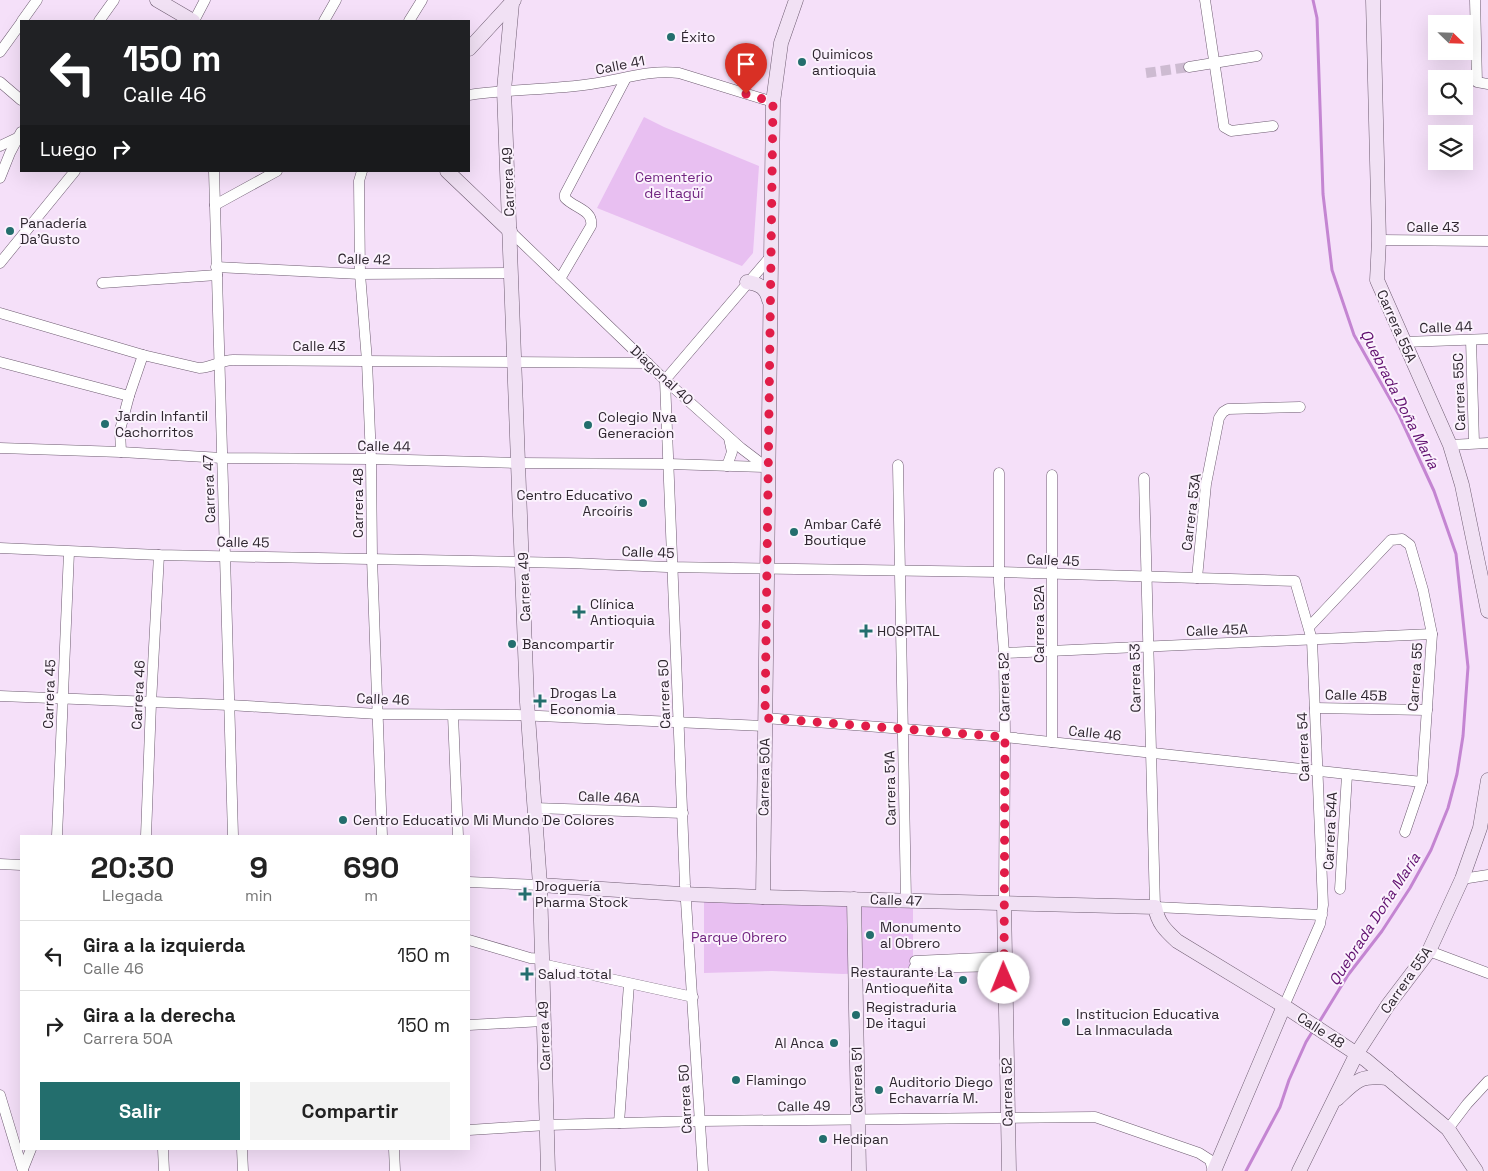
<!DOCTYPE html>
<html lang="es">
<meta charset="utf-8">
<style>
body{margin:0;font-family:"Space Grotesk",sans-serif;background:#f2f2f2;color:#222;height:100vh;display:flex;flex-direction:column;font-size:19px;white-space:nowrap}
*{box-sizing:border-box;margin:0}
p{font-size:16px;color:#767676}
.icon{flex:none;width:28px;height:28px;fill:none;stroke:currentColor;stroke-width:2;stroke-linecap:round;stroke-linejoin:round}
.map{position:relative;flex:1;overflow:hidden}
.details{position:absolute;left:20px;top:835px;width:450px;height:315px;display:flex;flex-direction:column;background:#fff;border-radius:0px;box-shadow:0 5px 20px #0002}
.details>*{flex:none}
.hud{position:absolute;left:20px;top:20px;width:450px;height:152px;border-radius:0px;box-shadow:0 5px 20px #0002;background:#202124;color:#fff;overflow:hidden}
.needle{width:32px;rotate:113deg}
.controls{position:absolute;left:1428px;top:15px;display:grid;gap:10px}
.controls a{display:grid;place-items:center;width:45px;height:45px;border-radius:0px;background:#fff;box-shadow:0 5px 20px #0002;font-size:25px}
.pin{position:absolute;display:grid;place-items:center;width:42px;height:42px;color:#fff;margin:-51px -21px;border-radius:50% 50% 50% 0;rotate:-45deg;box-shadow:0 0 5px #0007}
.pin .icon{rotate:45deg}
.me{position:absolute;width:55px;margin:-28px;rotate:359deg;stroke-linejoin:round;filter:drop-shadow(0 0 4px #0008)}
.turn{display:flex;align-items:center;gap:18px;height:105px;padding:0 20px;font-size:22px}
.turn .icon{width:65px;height:65px;stroke-width:2.5}
.turn b{display:block;font-size:35px;line-height:42px}
.then{display:flex;align-items:center;height:48px;padding:0 20px;background:#0003;gap:10px;font-size:19px}
.eta{display:flex;justify-content:space-evenly;align-items:center;height:85px;text-align:center}
.eta b{font-size:30px;font-weight:700;line-height:35px}
.primary-button{display:flex;gap:10px;margin-top:auto;padding:10px 20px}
.primary-button a{flex:1;height:58px;border-radius:0px;background:#236e6d;color:#fff;font-size:20px;font-weight:700;line-height:58px;text-align:center}
.primary-button a+a{background:#f2f2f2;color:#222}
ul{padding:0;list-style:none}
li{display:flex;align-items:center;gap:15px;height:70px;padding:0 20px;border-top:1px solid #e0e0e0}
li div{flex:1}
li b{display:block;font-size:19px}
li em{font-style:normal}
.map>svg:first-child{display:block}
.green{fill:#e8bff1}
.lines{fill:none;stroke-linecap:round;stroke-linejoin:round}
.stream{stroke:#c485d2;stroke-width:3}
.street-tunnel{stroke:#cdbbd1;stroke-width:10;stroke-dasharray:10 5;stroke-linecap:butt}
.street-casing{stroke:#6e5c71;stroke-width:11}
.secondary-casing{stroke:#6e5c71;stroke-width:15}
.street{stroke:#fff;stroke-width:10}
.secondary{stroke:#f1e1f4;stroke-width:14}
.route{stroke:#e11d48;stroke-width:9;stroke-dasharray:0 16.2}
.poi-dot{fill:#236e6d;stroke:#fbf2fd;stroke-width:2}
.labels{text-anchor:middle;dominant-baseline:central;stroke-width:4;stroke-linejoin:round;paint-order:stroke}
.poi-label{font-size:14px;fill:#2e262f;stroke:#fbf2fd;text-anchor:start}
.street-label{font-size:14px;fill:#2e262f;stroke:#fbf2fd}
.park-label{font-size:14px;fill:#722581;stroke:#fbf2fd}
.water-label{font-size:15px;font-style:italic;fill:#600f6f;stroke:#fbf2fd}
</style>
<div class="map">
<svg width="1488" height="1171" viewBox="0 0 1488 1171">
<rect width="100%" height="100%" fill="#f5e0f9"/>
<g class="green">
<path d="M644,117L664,127L759,166L753,253L742,266L597,208Z"/>
<path d="M704,901L913,906V960L1001,969L843,974L772,971L704,973Z"/>
</g>
<g class="lines">
<g class="stream">
<path d="M1313,0L1317,18L1323,194L1332,270L1354,335L1399,415L1434,491L1456,554L1468,667L1463,736L1457,774L1448,808L1431,850L1410,888L1382,931L1348,975L1318,1024"/>
<path d="M1246,1171L1280,1107L1289,1080L1306,1042L1314,1029"/>
</g>
<path class="street-tunnel" d="M1146,73L1189,67"/>
<defs>
<g id="street">
<path d="M1205,0L1224,127L1231,131L1273,126"/>
<path d="M1475,0L1477,82L1488,84"/>
<path d="M22,21L37,0"/>
<path d="M99,21L114,0"/>
<path d="M194,21L205,0"/>
<path d="M324,21L336,0"/>
<path d="M409,21L422,0"/>
<path d="M0,52L21,23"/>
<path d="M1189,67L1257,56"/>
<path d="M0,82L21,100"/>
<path d="M469,95C509,89 551,90 591,84C621,80 649,69 679,73L773,102"/>
<path d="M0,146L17,138"/>
<path d="M214,171L233,836"/>
<path d="M362,171L359,181L360,274L367,361L371,459L372,558L382,836"/>
<path d="M0,178L10,153L21,132"/>
<path d="M215,205L277,171"/>
<path d="M510,231L665,380L741,448L766,467"/>
<path d="M1379,240L1488,241"/>
<path d="M0,263L75,171"/>
<path d="M216,267L360,274L511,273"/>
<path d="M560,279L591,226C594,210 574,208 565,198V194L626,78"/>
<path d="M102,283L217,275"/>
<path d="M0,313L143,355L199,368C211,368 221,360 233,360L648,363"/>
<path d="M1471,340L1474,443"/>
<path d="M1404,342L1488,339"/>
<path d="M0,362L129,396"/>
<path d="M1450,445L1488,443"/>
<path d="M0,448L121,452L222,458L371,459L518,463L669,464L767,467"/>
<path d="M121,452L120,430L129,396L143,355"/>
<path d="M898,465L906,900"/>
<path d="M727,466L732,452L729,438"/>
<path d="M999,473V582L1004,653L1005,737L1004,903"/>
<path d="M1144,478L1155,907L1322,915"/>
<path d="M0,548L159,555L569,563L667,567L999,572L1295,581L1312,640L1323,905L1320,924L1284,1006"/>
<path d="M1197,578L1206,484L1219,418L1223,412L1228,409L1300,407"/>
<path d="M1309,627L1391,540L1402,539L1410,545L1423,590L1432,634L1422,782L1405,832"/>
<path d="M1004,653L1432,634"/>
<path d="M0,696L229,705L378,714L517,715L765,726"/>
<path d="M1315,708L1427,710"/>
<path d="M453,715L458,836"/>
<path d="M765,718L1005,737L1422,782"/>
<path d="M1052,742V475"/>
<path d="M534,808L683,813"/>
<path d="M57,836L69,552"/>
<path d="M146,836L151,703L159,555"/>
<path d="M0,864L21,865"/>
<path d="M1462,879L1488,875"/>
<path d="M469,882L540,885"/>
<path d="M1340,889L1347,775"/>
<path d="M469,940L530,958L541,959"/>
<path d="M1429,951L1488,973"/>
<path d="M915,961L1004,957"/>
<path d="M542,964L693,997"/>
<path d="M914,968L1004,966"/>
<path d="M469,1025L543,1021"/>
<path d="M0,1095L23,1171"/>
<path d="M619,1123L629,984"/>
<path d="M1448,1129L1467,1104L1488,1081"/>
<path d="M469,1130L547,1125L701,1121L1095,1117L1199,1153L1210,1160L1213,1171"/>
<path d="M163,1149L164,1171"/>
<path d="M242,1149L243,1171"/>
<path d="M394,1149L395,1171"/>
<path d="M23,1169L31,1149"/>
<path d="M703,1171L685,885L665,380L771,256"/>
</g>
<g id="secondary">
<path d="M157,0L193,21"/>
<path d="M1373,0L1379,240L1377,280L1450,445L1462,485L1488,611"/>
<path d="M512,3L504,90L527,702L540,885L548,1171"/>
<path d="M469,49L514,0"/>
<path d="M447,171L510,231"/>
<path d="M747,282C759,284 766,287 769,300"/>
<path d="M540,885L681,894L763,897L1155,907C1158,923 1165,930 1177,941L1284,1006L1366,1060L1448,1129L1476,1171"/>
<path d="M763,897L773,102L781,43L796,0"/>
<path d="M854,899L859,1171"/>
<path d="M1004,903L1009,1171"/>
<path d="M1337,1099C1357,1080 1360,1075 1388,1078"/>
<path d="M1214,1171L1284,1006"/>
<path d="M1299,1171L1357,1053L1388,1005L1429,951L1462,879L1480,828L1488,780"/>
</g>
</defs>
<use href="#street" class="street-casing"/>
<use href="#secondary" class="secondary-casing"/>
<use href="#street" class="street"/>
<use href="#secondary" class="secondary"/>
</g>
<g class="lines">
<path class="route" d="M746,94L773,102L765,718L1005,737L1004,978"/>
</g>
<g class="poi-dot">
<circle cx="671" cy="37" r="5"/>
<circle cx="802" cy="62" r="5"/>
<circle cx="10" cy="231" r="5"/>
<circle cx="105" cy="424" r="5"/>
<circle cx="588" cy="425" r="5"/>
<circle cx="643" cy="503" r="5"/>
<circle cx="794" cy="532" r="5"/>
<path d="M576.5 604.5h5v5h5v5h-5v5h-5v-5h-5v-5h5z"/>
<path d="M863.5 623.5h5v5h5v5h-5v5h-5v-5h-5v-5h5z"/>
<circle cx="512" cy="644" r="5"/>
<path d="M537.5 693.5h5v5h5v5h-5v5h-5v-5h-5v-5h5z"/>
<circle cx="343" cy="820" r="5"/>
<path d="M522.5 886.5h5v5h5v5h-5v5h-5v-5h-5v-5h5z"/>
<circle cx="870" cy="935" r="5"/>
<path d="M524.5 966.5h5v5h5v5h-5v5h-5v-5h-5v-5h5z"/>
<circle cx="963" cy="980" r="5"/>
<circle cx="856" cy="1015" r="5"/>
<circle cx="1066" cy="1022" r="5"/>
<circle cx="834" cy="1043" r="5"/>
<circle cx="736" cy="1080" r="5"/>
<circle cx="879" cy="1090" r="5"/>
<circle cx="823" cy="1139" r="5"/>
</g>
<g class="labels">
<g class="poi-label">
<text x="681" y="37">Éxito</text>
<text x="812" y="54">Quimicos<tspan x="812" dy="16">antioquia</tspan></text>
<text x="20" y="223">Panadería<tspan x="20" dy="16">Da'Gusto</tspan></text>
<text x="115" y="416">Jardin Infantil<tspan x="115" dy="16">Cachorritos</tspan></text>
<text x="598" y="417">Colegio Nva<tspan x="598" dy="16">Generacion</tspan></text>
<text x="633" y="495" text-anchor="end">Centro Educativo<tspan x="633" dy="16">Arcoíris</tspan></text>
<text x="804" y="524">Ambar Café<tspan x="804" dy="16">Boutique</tspan></text>
<text x="590" y="604">Clínica<tspan x="590" dy="16">Antioquia</tspan></text>
<text x="877" y="631">HOSPITAL</text>
<text x="522" y="644">Bancompartir</text>
<text x="550" y="693">Drogas La<tspan x="550" dy="16">Economia</tspan></text>
<text x="353" y="820">Centro Educativo Mi Mundo De Colores</text>
<text x="535" y="886">Droguería<tspan x="535" dy="16">Pharma Stock</tspan></text>
<text x="880" y="927">Monumento<tspan x="880" dy="16">al Obrero</tspan></text>
<text x="953" y="972" text-anchor="end">Restaurante La<tspan x="953" dy="16">Antioqueñita</tspan></text>
<text x="538" y="974">Salud total</text>
<text x="866" y="1007">Registraduria<tspan x="866" dy="16">De itagui</tspan></text>
<text x="1076" y="1014">Institucion Educativa<tspan x="1076" dy="16">La Inmaculada</tspan></text>
<text x="824" y="1043" text-anchor="end">Al Anca</text>
<text x="746" y="1080">Flamingo</text>
<text x="889" y="1082">Auditorio Diego<tspan x="889" dy="16">Echavarría M.</tspan></text>
<text x="833" y="1139">Hedipan</text>
</g>
<g class="street-label">
<text transform="translate(620 65) rotate(-11)">Calle 41</text>
<text transform="translate(508 182) rotate(-92)">Carrera 49</text>
<text x="1433" y="227">Calle 43</text>
<text transform="translate(364 259) rotate(1)">Calle 42</text>
<text transform="translate(1397 326) rotate(66)">Carrera 55A</text>
<text transform="translate(1446 327) rotate(-2)">Calle 44</text>
<text x="319" y="346">Calle 43</text>
<text transform="translate(662 375) rotate(43)">Diagonal 40</text>
<text transform="translate(1459 392) rotate(-92)">Carrera 55C</text>
<text transform="translate(384 446) rotate(1)">Calle 44</text>
<text transform="translate(209 489) rotate(-92)">Carrera 47</text>
<text transform="translate(358 503) rotate(-90)">Carrera 48</text>
<text transform="translate(1191 512) rotate(-83)">Carrera 53A</text>
<text transform="translate(243 542) rotate(1)">Calle 45</text>
<text transform="translate(648 552) rotate(2)">Calle 45</text>
<text transform="translate(1053 560) rotate(2)">Calle 45</text>
<text transform="translate(524 587) rotate(-92)">Carrera 49</text>
<text transform="translate(1039 624) rotate(-90)">Carrera 52A</text>
<text transform="translate(1217 630) rotate(-2)">Calle 45A</text>
<text transform="translate(1415 677) rotate(-86)">Carrera 55</text>
<text transform="translate(1135 678) rotate(-91)">Carrera 53</text>
<text transform="translate(1004 687) rotate(-91)">Carrera 52</text>
<text transform="translate(49 694) rotate(-88)">Carrera 45</text>
<text transform="translate(664 694) rotate(-92)">Carrera 50</text>
<text transform="translate(138 695) rotate(-87)">Carrera 46</text>
<text transform="translate(1356 695) rotate(1)">Calle 45B</text>
<text transform="translate(383 699) rotate(2)">Calle 46</text>
<text transform="translate(1095 733) rotate(6)">Calle 46</text>
<text transform="translate(1303 747) rotate(-92)">Carrera 54</text>
<text transform="translate(764 777) rotate(-89)">Carrera 50A</text>
<text transform="translate(890 788) rotate(-91)">Carrera 51A</text>
<text transform="translate(609 797) rotate(2)">Calle 46A</text>
<text transform="translate(1330 831) rotate(-87)">Carrera 54A</text>
<text transform="translate(896 900) rotate(2)">Calle 47</text>
<text transform="translate(1406 980) rotate(-55)">Carrera 55A</text>
<text transform="translate(1321 1030) rotate(33)">Calle 48</text>
<text transform="translate(544 1036) rotate(-92)">Carrera 49</text>
<text transform="translate(857 1080) rotate(-91)">Carrera 51</text>
<text transform="translate(1007 1092) rotate(-91)">Carrera 52</text>
<text transform="translate(685 1099) rotate(-93)">Carrera 50</text>
<text transform="translate(804 1106) rotate(-1)">Calle 49</text>
</g>
<g class="park-label">
<text x="674" y="177">Cementerio<tspan x="674" dy="16">de Itagüí</tspan></text>
<text x="739" y="937">Parque Obrero</text>
</g>
<g class="water-label">
<text transform="translate(1400 399) rotate(63)">Quebrada Doña María</text>
<text transform="translate(1374 919) rotate(-57)">Quebrada Doña María</text>
</g>
</g>
</svg>
<div class="controls">
<a><svg class="needle" viewBox="-14 -14 28 28"><path d="M0-13l5 13h-10z" fill="#e53935"/><path d="M0 13l5-13h-10z" fill="#767676"/></svg></a>
<a><svg class="icon" aria-label="search" viewBox="0 0 24 24"><circle cx="10" cy="10" r="6"/><path d="M15 15l6 6"/></svg></a>
<a><svg class="icon" aria-label="layers" viewBox="0 0 24 24"><path d="M12 4l9 5-9 5-9-5zM3 14l9 5 9-5"/></svg></a>
</div>
<div class="pin" style="left:746px;top:94px;background:#d93025"><svg class="icon" aria-label="arrive" viewBox="0 0 24 24"><path d="M6 21V4h12l-3 4 3 4H6"/></svg></div>
<svg class="me" style="left:1004px;top:978px" viewBox="-20 -20 40 40"><circle r="19" fill="#fff"/><path d="M0-13L10 11 0 6-10 11z" fill="#e11d48"/></svg>
<div class="hud">
<div class="turn"><svg class="icon" aria-label="left" viewBox="0 0 24 24"><path d="M17 20v-9H6M10 6l-5 5 5 5"/></svg><div><b>150 m</b>Calle 46</div></div>
<div class="then">Luego<svg class="icon" aria-label="right" viewBox="0 0 24 24"><path d="M7 20v-9h11M14 6l5 5-5 5"/></svg></div>
</div>
<section class="details">
<div class="eta">
<div><b>20:30</b><p>Llegada</p></div>
<div><b>9</b><p>min</p></div>
<div><b>690</b><p>m</p></div>
</div>
<ul>
<li><svg class="icon" aria-label="left" viewBox="0 0 24 24"><path d="M17 20v-9H6M10 6l-5 5 5 5"/></svg><div><b>Gira a la izquierda</b><p>Calle 46</p></div><em>150 m</em></li>
<li><svg class="icon" aria-label="right" viewBox="0 0 24 24"><path d="M7 20v-9h11M14 6l5 5-5 5"/></svg><div><b>Gira a la derecha</b><p>Carrera 50A</p></div><em>150 m</em></li>
</ul>
<div class="primary-button"><a>Salir</a><a>Compartir</a></div>
</section>
</div>
